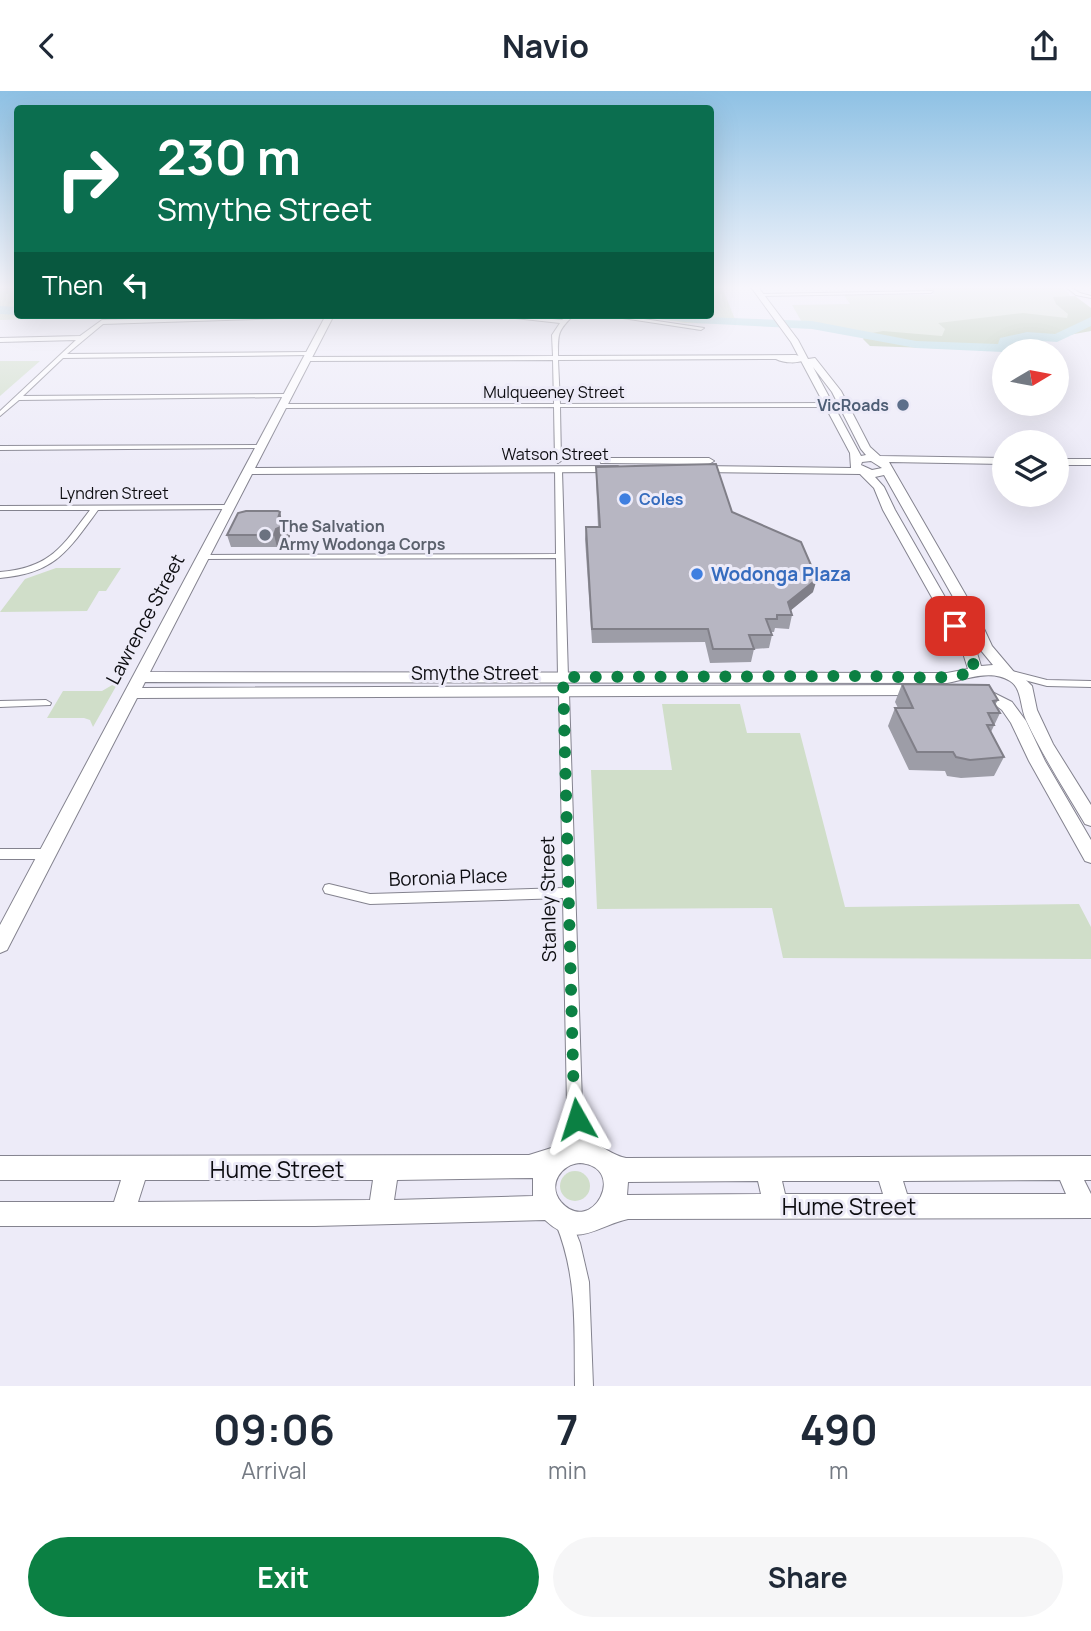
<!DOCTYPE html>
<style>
body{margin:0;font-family:Manrope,sans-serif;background:#f6f6f7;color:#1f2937;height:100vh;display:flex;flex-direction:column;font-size:26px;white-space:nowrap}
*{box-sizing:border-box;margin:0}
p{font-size:23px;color:#747a83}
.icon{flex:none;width:38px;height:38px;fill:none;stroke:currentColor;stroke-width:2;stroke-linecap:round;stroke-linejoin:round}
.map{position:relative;height:1295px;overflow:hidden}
.sheet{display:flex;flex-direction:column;background:#fff;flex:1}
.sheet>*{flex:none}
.guide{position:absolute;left:14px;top:14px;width:700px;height:214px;border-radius:7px;box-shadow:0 7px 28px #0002;background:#0b6e4f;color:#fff;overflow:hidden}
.needle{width:46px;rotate:80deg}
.controls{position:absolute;left:992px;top:248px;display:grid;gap:14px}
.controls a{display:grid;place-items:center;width:77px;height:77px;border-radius:50%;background:#fff;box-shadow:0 7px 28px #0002;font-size:35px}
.pin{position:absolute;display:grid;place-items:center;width:60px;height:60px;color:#fff;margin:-30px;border-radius:14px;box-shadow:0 4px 10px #0006}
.me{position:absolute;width:77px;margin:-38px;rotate:354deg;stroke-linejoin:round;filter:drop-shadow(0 0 5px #0008)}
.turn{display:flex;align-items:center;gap:24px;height:147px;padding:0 28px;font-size:32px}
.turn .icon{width:91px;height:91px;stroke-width:2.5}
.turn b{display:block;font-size:49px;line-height:60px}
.then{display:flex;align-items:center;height:66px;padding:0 28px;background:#0003;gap:14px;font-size:26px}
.eta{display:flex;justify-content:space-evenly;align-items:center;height:119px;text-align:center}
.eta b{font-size:42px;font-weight:700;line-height:49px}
.button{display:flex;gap:14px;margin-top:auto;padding:14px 28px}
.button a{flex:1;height:80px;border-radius:42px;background:#0b8043;color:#fff;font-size:28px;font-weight:700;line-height:80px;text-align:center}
.button a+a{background:#f6f6f7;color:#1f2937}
header{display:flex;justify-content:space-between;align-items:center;height:91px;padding:0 28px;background:#fff;font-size:32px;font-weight:700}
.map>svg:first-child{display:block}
.green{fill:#d0dec9}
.forest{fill:#adc2a3}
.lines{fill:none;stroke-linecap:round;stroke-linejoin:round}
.river{fill:#a8d5dd;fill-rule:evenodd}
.street-casing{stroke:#84838f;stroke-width:2}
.secondary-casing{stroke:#84838f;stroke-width:2}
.street{fill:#fff;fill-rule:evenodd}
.secondary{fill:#fff;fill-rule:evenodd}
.wall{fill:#9d9da7}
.shaded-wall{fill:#807f88}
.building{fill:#b7b6c2;stroke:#807f88;stroke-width:2}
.route{stroke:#0b8043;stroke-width:12;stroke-dasharray:0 21.6}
.service-dot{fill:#5c6f8a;stroke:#edebf8;stroke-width:2.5}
.shop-dot{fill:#3f7fe0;stroke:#edebf8;stroke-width:2.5}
.worship-dot{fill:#6b7280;stroke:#edebf8;stroke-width:2.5}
.labels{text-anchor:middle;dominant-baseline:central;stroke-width:6;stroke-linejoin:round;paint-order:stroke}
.far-street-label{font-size:16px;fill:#0d0d11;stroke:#edebf8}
.far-service-label{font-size:16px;font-weight:bold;fill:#4e5e75;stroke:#edebf8;text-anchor:end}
.far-shop-label{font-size:16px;font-weight:bold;fill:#366cbe;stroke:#edebf8;text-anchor:start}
.far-worship-label{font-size:16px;font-weight:bold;fill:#5b616d;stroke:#edebf8;text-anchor:start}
.shop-label{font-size:19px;font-weight:bold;fill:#366cbe;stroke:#edebf8;text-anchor:start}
.street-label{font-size:19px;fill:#0d0d11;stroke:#edebf8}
.near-street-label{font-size:23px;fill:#0d0d11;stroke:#edebf8}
</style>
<header><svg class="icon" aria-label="back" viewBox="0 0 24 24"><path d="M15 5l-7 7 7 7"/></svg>Navio<svg class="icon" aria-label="share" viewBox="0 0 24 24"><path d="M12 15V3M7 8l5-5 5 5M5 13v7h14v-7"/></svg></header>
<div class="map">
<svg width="1091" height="1295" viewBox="0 0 1091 1295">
<rect width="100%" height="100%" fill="#edebf8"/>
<g class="green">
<path d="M0,196H17L18,224H174L0,229Z"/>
<path d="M711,196H722L737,233L685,232L635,224H710Z"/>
<path d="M921,196H1060L1068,201L1079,224L1067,242L1057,247L992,257L872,245L840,237L803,233L792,214L850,213L844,204H935Z"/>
<path d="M0,270H40L0,305Z"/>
<path d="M56,477H121L106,500H99L87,520L0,521L25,488Z"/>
<path d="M119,590L93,636L90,629L84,627H47L63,600H102Z"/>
<path d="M662,613H740L747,642H800L845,816L1079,813L1091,836V868L783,867L772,817L597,818L591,679H672Z"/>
<circle cx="575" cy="1095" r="15"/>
</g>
<path class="forest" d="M1075,205L1091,217V240L986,259L870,255L863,248L866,243L883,240L942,245L945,238L938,232L1023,222L1067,227L1068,223L1056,213L1053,206Z"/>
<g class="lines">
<g class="river">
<path d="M0,215L18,216V224L0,223Z"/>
<path d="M652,224L812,230L916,250L998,253L1000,247L1027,241L1055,243L1091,226V235L1057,251L1027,249L1011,253L1008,260L1003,261L916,257L812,238L696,232L658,228Z"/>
</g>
<defs>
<g id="street">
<path d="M1066,196H1070L1080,202L1091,205V207L1076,204Z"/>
<path d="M933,200L931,202L761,205L759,204L761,203Z"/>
<path d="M266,224H315L312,226L103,233L67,263L309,261L311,262V264L63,267L23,305L286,303L289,305L288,306L19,309L0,325V320L76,249L0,251V247L80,245L102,229Z"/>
<path d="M513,224L562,229L568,224H574C557,240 558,243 558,265L796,264L807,268C798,273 784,272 776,268L558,269L560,313L828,312L831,314L828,316H560L561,370L558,372L555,370L554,316L281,317L278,315L281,313H554L553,269L306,270L303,268L306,266L553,265L552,244L560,232L515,227Z"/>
<path d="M603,224H617L704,237L701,239Z"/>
<path d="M262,354L263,355L260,357L0,359V355Z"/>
<path d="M555,377L562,379L568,586L563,589L558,586L556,467L202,468L198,466L202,464L556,463Z"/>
<path d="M228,414L232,416L231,418L98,419C67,461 55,482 0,487V481C50,477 62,456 90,419H0V415Z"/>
<path d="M1012,580L1047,589L1091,590V596L1047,595L1009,585L1007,583Z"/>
<path d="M564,599L569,602L582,1013L588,1043L595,1059L593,1065L587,1067L581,1065L573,1045L565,1070L559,1072L553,1070L551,1064L567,1014L563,807L370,813L329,803L325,802L323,798L325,794L329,793L370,803L563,797L559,602Z"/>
<path d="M46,609L51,612L50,614L0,616V610Z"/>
<path d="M0,758H47L51,760L53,763L51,766L47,768H0Z"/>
<path d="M564,1125L570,1127L580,1152L589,1191L593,1295H575C574,1238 578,1187 556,1133L558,1127Z"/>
</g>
<g id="secondary">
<path d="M751,196H758L798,249L808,268L815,267L841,300L870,356L880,365L1004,367V373L889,371L979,527L992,555L1014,581L1020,583L1032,595L1037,619L1053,653L1091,714V735L1085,733C1064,698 1043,665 1026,629C1020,616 1022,597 1010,590C991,578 967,588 947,592L145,591L142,597L919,594L926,599L919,604L137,607L7,859L0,862V834L326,224H334L255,377L618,375L623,378L618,381L252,383L150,581L947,582L968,578L963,562L883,419L874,397L860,383L697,381L692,378L697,375L851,377L850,362L791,251ZM813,276L832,301L861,358L866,364L861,365ZM871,370L882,377L872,379L861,374L862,371ZM884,384L965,527L979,557L993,574L981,575L977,562L895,419L884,396L875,386Z"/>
<path d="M605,367H709L714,370L709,373L601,372L600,370Z"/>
<rect x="1057" y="368" width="34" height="6"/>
<path d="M990,600L1012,611L1026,630L1045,670L1091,749V772L1085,770L1029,670L1011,632L1002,619L983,605Z"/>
<path d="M580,1048C598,1050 610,1064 626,1067L1091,1065V1089H1084L1091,1103V1127L628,1128C596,1135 577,1159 545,1129L315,1135H0V1111H114L121,1089H0V1065L529,1064ZM580,1072C629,1076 592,1146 561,1111C547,1094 561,1073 580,1072ZM533,1087V1105L394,1109L397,1089ZM145,1089H373L370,1109L138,1111ZM1060,1089L1066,1103H907L903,1090ZM758,1090L761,1103L627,1104L628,1091ZM782,1090H879L883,1103H785Z"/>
</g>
</defs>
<use href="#street" class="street-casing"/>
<use href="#secondary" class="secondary-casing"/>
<use href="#street" class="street"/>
<use href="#secondary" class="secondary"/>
</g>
<g class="wall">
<path d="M596,376L732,421L813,501L790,520L792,524L789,538L775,537L774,541H771L772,544L769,557L754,558L751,571L710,572L705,551L592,552L585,448L586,436H598L596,388Z"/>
<path d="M280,421L282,430L287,433L290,446L279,451L277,456H231L227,444Z"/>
<path d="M902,593L998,609L995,614L1000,622L991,641L1004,666L994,685L961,687L947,685L945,680L909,679L888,635L895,617H898L895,611Z"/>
</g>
<g class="shaded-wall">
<path d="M280,421L283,434L287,433L290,446L279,451L277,456L274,444Z"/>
<path d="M817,488L813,501L785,524L788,511Z"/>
</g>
<g class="building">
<path d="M716,373L732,421L801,451L817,488L788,511L792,524H777V528H766L772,544H749L754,558H713L708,538H592L586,436H600L596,376Z"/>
<path d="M246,420H278L280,421L278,427L287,433L276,438L274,444H227L238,422Z"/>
<path d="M902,593L989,594L998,609L993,610L1000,622H988L994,634H987L1004,666L970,669L956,666L953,661H917L895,617H913Z"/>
</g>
<linearGradient id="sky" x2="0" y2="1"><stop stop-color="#8ec1e4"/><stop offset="0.52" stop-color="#f7f6fc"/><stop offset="1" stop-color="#f7f6fc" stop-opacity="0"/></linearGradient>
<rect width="1091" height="377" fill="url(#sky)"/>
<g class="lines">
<path class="route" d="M577,1028L574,1013L563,586L868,585L935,587L975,582L972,566L955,535"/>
</g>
<circle class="service-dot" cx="903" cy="314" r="7"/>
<g class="shop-dot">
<circle cx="625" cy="408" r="7"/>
<circle cx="697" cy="483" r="7"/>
</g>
<circle class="worship-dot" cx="265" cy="444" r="7"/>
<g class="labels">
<g class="far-street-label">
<text x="554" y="301">Mulqueeney Street</text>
<text x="555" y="363">Watson Street</text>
<text x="114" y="402">Lyndren Street</text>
</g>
<g class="far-service-label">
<text x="889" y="314">VicRoads</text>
</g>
<g class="far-shop-label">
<text x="639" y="408">Coles</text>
</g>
<g class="far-worship-label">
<text x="279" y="435">The Salvation<tspan x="279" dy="18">Army Wodonga Corps</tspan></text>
</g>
<g class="shop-label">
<text x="711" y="483">Wodonga Plaza</text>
</g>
<g class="street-label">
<text transform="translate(145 528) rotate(-62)">Lawrence Street</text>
<text x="475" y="582">Smythe Street</text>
<text transform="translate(448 786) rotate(-2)">Boronia Place</text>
<text transform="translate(548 808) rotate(-91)">Stanley Street</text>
</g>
<g class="near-street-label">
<text x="277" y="1078">Hume Street</text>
<text x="849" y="1115">Hume Street</text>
</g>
</g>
</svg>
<div class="controls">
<a><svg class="needle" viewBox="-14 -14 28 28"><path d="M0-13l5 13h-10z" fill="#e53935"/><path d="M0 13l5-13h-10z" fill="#747a83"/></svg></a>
<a><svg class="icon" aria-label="layers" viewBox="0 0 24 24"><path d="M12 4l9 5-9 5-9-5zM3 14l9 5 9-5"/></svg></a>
</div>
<div class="pin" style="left:955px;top:535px;background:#d93025"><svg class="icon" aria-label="arrive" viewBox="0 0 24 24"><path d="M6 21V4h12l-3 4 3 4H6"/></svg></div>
<svg class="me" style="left:577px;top:1028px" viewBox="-20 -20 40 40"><path d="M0-17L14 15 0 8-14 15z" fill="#0b8043" stroke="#fff" stroke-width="4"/></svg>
<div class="guide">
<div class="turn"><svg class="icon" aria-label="right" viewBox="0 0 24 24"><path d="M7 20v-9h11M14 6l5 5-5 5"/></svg><div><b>230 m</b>Smythe Street</div></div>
<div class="then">Then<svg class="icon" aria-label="left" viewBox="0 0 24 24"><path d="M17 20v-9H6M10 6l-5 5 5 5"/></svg></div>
</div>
</div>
<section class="sheet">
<div class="eta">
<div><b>09:06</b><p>Arrival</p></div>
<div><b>7</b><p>min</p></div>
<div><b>490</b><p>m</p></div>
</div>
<div class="button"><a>Exit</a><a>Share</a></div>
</section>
